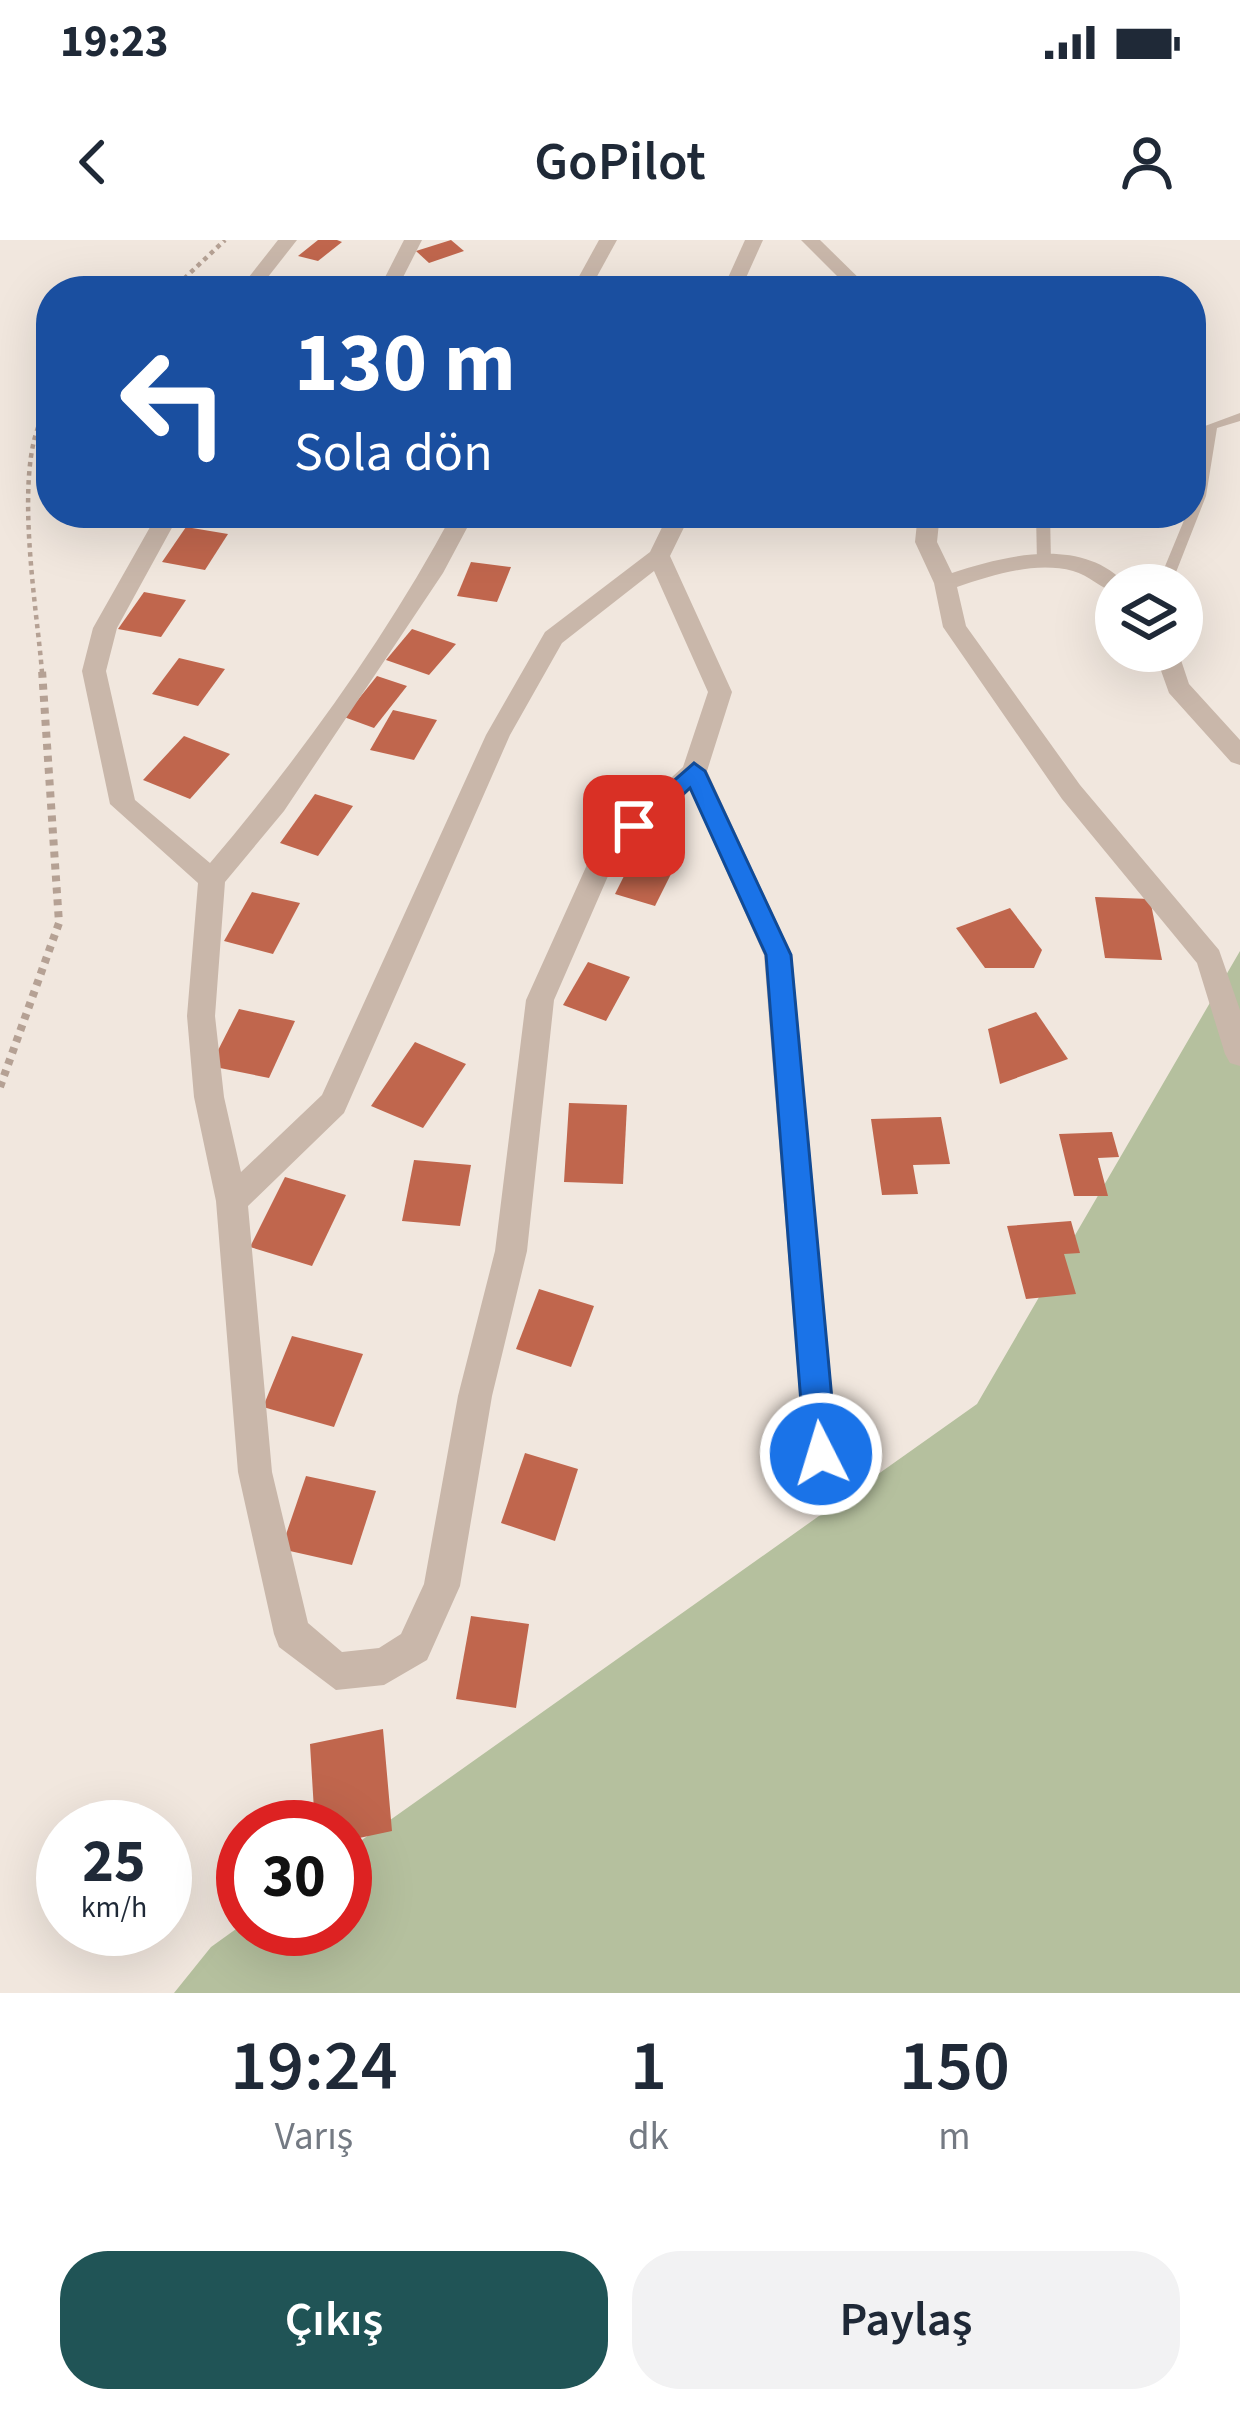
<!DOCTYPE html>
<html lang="tr">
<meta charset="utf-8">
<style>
body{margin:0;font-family:"Source Sans 3",sans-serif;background:#f2f2f3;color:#1f2937;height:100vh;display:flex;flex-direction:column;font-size:45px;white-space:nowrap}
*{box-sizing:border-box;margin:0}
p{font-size:39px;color:#747a83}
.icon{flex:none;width:66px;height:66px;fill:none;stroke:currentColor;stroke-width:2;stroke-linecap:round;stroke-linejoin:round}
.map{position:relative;height:1753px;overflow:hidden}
.panel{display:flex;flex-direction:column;background:#fff;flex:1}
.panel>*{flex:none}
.banner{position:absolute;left:36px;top:36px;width:1170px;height:252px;border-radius:48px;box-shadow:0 12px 48px #0002;background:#1a4fa0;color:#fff;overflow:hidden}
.fabs{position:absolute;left:1095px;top:324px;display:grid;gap:24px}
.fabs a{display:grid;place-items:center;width:108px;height:108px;border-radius:50%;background:#fff;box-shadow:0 12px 48px #0002;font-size:60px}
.speed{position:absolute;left:36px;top:1560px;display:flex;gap:24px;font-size:60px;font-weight:700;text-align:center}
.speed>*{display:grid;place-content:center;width:156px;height:156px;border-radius:50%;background:#fff;box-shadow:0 12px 48px #0002;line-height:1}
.speed small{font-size:30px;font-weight:400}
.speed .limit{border:18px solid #d22;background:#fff;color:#111}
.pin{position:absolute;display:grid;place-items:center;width:102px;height:102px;color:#fff;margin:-51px;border-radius:24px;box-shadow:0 6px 18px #0006}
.me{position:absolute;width:132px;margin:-66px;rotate:355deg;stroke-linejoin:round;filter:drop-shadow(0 0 9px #0008)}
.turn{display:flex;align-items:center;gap:42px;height:252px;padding:0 60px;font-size:54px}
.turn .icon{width:156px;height:156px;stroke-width:2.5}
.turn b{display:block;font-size:84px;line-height:102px}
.eta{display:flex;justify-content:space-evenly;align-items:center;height:204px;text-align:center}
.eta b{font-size:72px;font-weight:600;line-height:84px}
.action{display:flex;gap:24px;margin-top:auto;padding:24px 60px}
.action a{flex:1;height:138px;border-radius:48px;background:#205456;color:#fff;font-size:48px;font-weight:600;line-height:138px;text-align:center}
.action a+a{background:#f2f2f3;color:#1f2937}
.status{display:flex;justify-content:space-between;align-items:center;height:84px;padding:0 60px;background:#fff;direction:ltr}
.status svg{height:33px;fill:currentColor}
header{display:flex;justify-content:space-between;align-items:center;height:156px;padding:0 60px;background:#fff;font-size:54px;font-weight:600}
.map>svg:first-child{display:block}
.green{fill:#b5c09e}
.building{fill:#c0664d}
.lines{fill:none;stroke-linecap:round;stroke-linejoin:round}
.path-far1{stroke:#b5a194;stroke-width:4.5;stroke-dasharray:4.5 4.5;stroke-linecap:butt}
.path{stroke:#b5a194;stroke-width:8;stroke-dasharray:6 6;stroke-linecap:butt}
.service{fill:#c9b7aa;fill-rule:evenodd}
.minor{fill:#c9b7aa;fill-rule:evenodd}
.route{fill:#1a73e8;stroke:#114b97;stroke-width:3}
</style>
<div class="status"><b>19:23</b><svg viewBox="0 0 49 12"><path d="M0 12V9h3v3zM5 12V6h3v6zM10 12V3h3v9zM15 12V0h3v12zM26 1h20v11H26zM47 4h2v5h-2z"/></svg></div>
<header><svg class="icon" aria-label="back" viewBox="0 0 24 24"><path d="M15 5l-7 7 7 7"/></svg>GoPilot<svg class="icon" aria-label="person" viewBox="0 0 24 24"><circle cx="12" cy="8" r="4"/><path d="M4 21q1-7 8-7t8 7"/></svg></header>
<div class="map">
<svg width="1240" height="1753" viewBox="0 0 1240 1753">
<rect width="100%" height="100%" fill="#f1e7de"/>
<path class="green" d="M1240,711V1753H174L211,1707L243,1684V1689H345V1612L977,1164Z"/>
<g class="building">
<path d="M318,0H337L342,2L318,21L298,16Z"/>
<path d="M451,0L464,11L429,23L416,11Z"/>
<path d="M186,287L228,294L205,330L162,322Z"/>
<path d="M471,322L511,327L497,362L457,356Z"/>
<path d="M144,352L186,360L161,397L118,389Z"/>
<path d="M412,389L456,404L429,435L386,420Z"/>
<path d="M179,418L225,429L198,466L152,454Z"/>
<path d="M377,436L407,446L374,488L344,477Z"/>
<path d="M393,470L437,480L414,520L370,510Z"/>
<path d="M184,496L230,514L190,559L143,540Z"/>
<path d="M315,554L353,566L318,616L280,603Z"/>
<path d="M634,616L674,628L655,666L615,654Z"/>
<path d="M252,652L300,663L273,714L224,701Z"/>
<path d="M1095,657L1150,659L1162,720L1105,718Z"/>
<path d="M1010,668L1042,710L1034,728H985L956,688Z"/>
<path d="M588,722L630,737L606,781L563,765Z"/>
<path d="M239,769L295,781L269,838L210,826Z"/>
<path d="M1036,772L1068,819L1000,844L988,789Z"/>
<path d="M415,802L466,824L423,888L371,866Z"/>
<path d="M569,863L627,865L623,944L564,942Z"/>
<path d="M941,877L950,924L913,925L918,954L882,955L871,879Z"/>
<path d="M1112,892L1119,917L1098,918L1108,956H1074L1059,894Z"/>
<path d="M414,920L471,925L460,986L402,981Z"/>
<path d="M285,937L346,955L312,1026L250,1007Z"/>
<path d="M1071,981L1080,1013L1064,1014L1076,1054L1026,1059L1007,986Z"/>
<path d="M539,1049L594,1066L571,1127L516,1109Z"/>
<path d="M292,1096L363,1114L334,1187L263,1167Z"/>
<path d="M525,1213L578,1229L555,1301L501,1283Z"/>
<path d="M306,1236L376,1251L352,1325L281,1309Z"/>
<path d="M471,1376L529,1384L516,1468L456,1459Z"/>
<path d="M383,1489L392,1591L345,1601V1587H315L310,1504Z"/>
</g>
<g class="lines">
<g class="path-far1">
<path d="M171,51L225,0"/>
<path d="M42,433C38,373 8,209 51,166"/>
</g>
<path class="path" d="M0,847L59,683L42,430"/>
<g class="service">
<path d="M1240,173V181L1217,188L1206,256L1171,345C1158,345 1148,338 1135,339C1126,339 1117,345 1109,345V339L1134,330L1161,336L1187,273H1191L1205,186Z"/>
<path d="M1036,273H1050L1051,323L1044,327L1037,323Z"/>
</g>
<g class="minor">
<path d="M278,0H297L257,51H238Z"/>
<path d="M404,0H422L396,51H378Z"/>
<path d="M599,0H617L589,51H571Z"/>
<path d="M745,0H763L740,51H722Z"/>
<path d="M801,0H820L872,51H852Z"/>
<path d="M158,273H180L117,388L106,431L135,560L210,623C301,516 387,396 453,273H475L443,333L284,571L225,642L215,776L224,857L241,932L322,855L486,495L545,392L650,312L669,273H691L670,316L732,452L707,531L792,715L838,1214L833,1226L821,1231L809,1226L804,1214L764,715L690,550L615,620L554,760L527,1011L492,1156L460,1346L427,1420L384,1445L336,1450L279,1407L274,1394L238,1232L216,961L194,857L187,776L198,643L110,564L82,431L93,388ZM654,331L708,452L683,527L595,607L526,760L495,1011L458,1156L424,1344L401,1394L379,1408L342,1412L308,1383L272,1232L248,966L344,873L510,495L562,403Z"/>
<path d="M918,273H940L937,302L952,333C1007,315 1082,296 1127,345H1116V353C1100,348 1089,335 1073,331C1035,321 993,335 957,347L966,386L1080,545L1219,710L1240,770V826L1230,823L1225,814L1197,723L1062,559L943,387L934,343L915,302Z"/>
<path d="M1154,411H1178L1189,444L1240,500V525L1231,522L1169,453Z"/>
</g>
</g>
<path class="route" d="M694,523L705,531L791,715L837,1214L832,1225L821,1230L810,1225L805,1214L766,715L690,548L642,593L634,595L622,586Z"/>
</svg>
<div class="fabs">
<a><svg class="icon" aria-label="layers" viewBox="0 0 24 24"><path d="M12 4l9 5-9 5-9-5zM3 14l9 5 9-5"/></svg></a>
</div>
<div class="speed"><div>25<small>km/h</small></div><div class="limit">30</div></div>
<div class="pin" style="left:634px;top:586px;background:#d93025"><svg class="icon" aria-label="arrive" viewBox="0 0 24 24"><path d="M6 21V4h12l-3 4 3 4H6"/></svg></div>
<svg class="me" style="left:821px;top:1214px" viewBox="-20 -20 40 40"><circle r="17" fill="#1a73e8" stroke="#fff" stroke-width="3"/><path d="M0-11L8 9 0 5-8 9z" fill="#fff"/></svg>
<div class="banner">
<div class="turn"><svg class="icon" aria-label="left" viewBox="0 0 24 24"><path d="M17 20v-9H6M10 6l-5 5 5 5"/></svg><div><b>130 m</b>Sola dön</div></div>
</div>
</div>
<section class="panel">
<div class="eta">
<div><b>19:24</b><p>Varış</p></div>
<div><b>1</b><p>dk</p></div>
<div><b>150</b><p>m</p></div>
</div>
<div class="action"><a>Çıkış</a><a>Paylaş</a></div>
</section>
